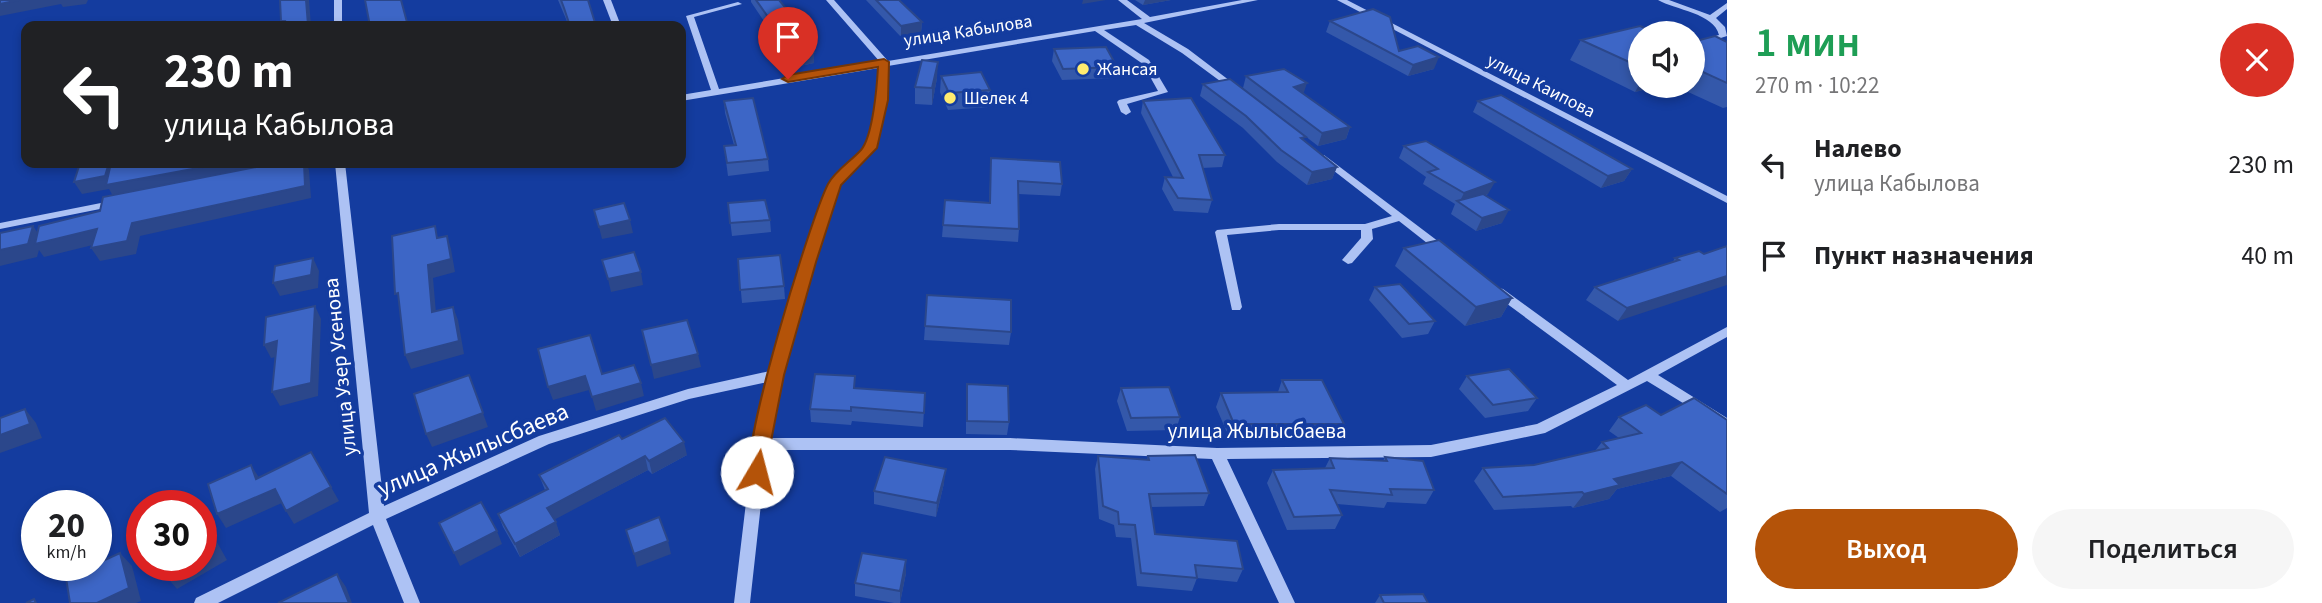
<!DOCTYPE html>
<html lang="ru">
<meta charset="utf-8">
<style>
body{margin:0;font-family:"Source Sans 3",sans-serif;background:#f6f6f6;color:#202124;height:100vh;display:flex;flex-direction:column;font-size:26px;white-space:nowrap}
*{box-sizing:border-box;margin:0}
p{font-size:23px;color:#757577}
.icon{flex:none;width:38px;height:38px;fill:none;stroke:currentColor;stroke-width:2;stroke-linecap:round;stroke-linejoin:round}
.map{position:relative;flex:1;overflow:hidden}
.panel{display:flex;flex-direction:column;background:#fff;width:595px}
.panel>*{flex:none}
.banner{position:absolute;left:21px;top:21px;width:665px;height:147px;border-radius:14px;box-shadow:0 4px 10px #0003;background:#202124;color:#fff;overflow:hidden}
.controls{position:absolute;left:1628px;top:21px;display:grid;gap:14px}
.controls a{display:grid;place-items:center;width:77px;height:77px;border-radius:50%;background:#fff;box-shadow:0 4px 10px #0003;font-size:35px}
.speed{position:absolute;left:21px;top:490px;display:flex;gap:14px;font-size:35px;font-weight:700;text-align:center}
.speed>*{display:grid;place-content:center;width:91px;height:91px;border-radius:50%;background:#fff;box-shadow:0 4px 10px #0003;line-height:1}
.speed small{font-size:18px;font-weight:400}
.speed .limit{border:10px solid #d22;background:#fff;color:#111}
.pin{position:absolute;display:grid;place-items:center;width:60px;height:60px;color:#fff;margin:-72px -30px;border-radius:50% 50% 50% 0;rotate:-45deg;box-shadow:0 0 7px #0007}
.pin .icon{rotate:45deg}
.me{position:absolute;width:77px;margin:-38px;rotate:8deg;stroke-linejoin:round;filter:drop-shadow(0 0 5px #0008)}
.turn{display:flex;align-items:center;gap:24px;height:147px;padding:0 28px;font-size:32px}
.turn .icon{width:91px;height:91px;stroke-width:2.5}
.turn b{display:block;font-size:49px;line-height:60px}
.round{display:grid;place-items:center;flex:none;width:74px;height:74px;border-radius:37px;background:#f6f6f6}
.head{display:flex;align-items:center;justify-content:space-between;height:119px;padding:0 28px}
h1{font-size:42px;font-weight:600;line-height:52px;color:#1e9e55}
.button{display:flex;gap:14px;margin-top:auto;padding:14px 28px}
.button a{flex:1;height:80px;border-radius:42px;background:#b45309;color:#fff;font-size:28px;font-weight:600;line-height:80px;text-align:center}
.button a+a{background:#f6f6f6;color:#202124}
ul{padding:0;list-style:none}
li{display:flex;align-items:center;gap:21px;height:91px;padding:0 28px}
li div{flex:1}
li b{display:block;font-size:26px}
li em{font-style:normal}
main{display:flex;flex:1;min-height:0}
.map>svg:first-child{display:block}
.lines{fill:none;stroke-linecap:round;stroke-linejoin:round}
.minor{fill:#adc2f4;fill-rule:evenodd}
.wall{fill:#3458aa}
.shaded-wall{fill:#2b478b}
.building{fill:#3d66c6;stroke:#2b478b;stroke-width:2}
.route{fill:#b45309;stroke:#753606;stroke-width:2}
.poi-dot{fill:#ffeb6f;stroke:#143c9f;stroke-width:2.5}
.labels{text-anchor:middle;dominant-baseline:central;stroke-width:7;stroke-linejoin:round;paint-order:stroke}
.far-street-label{font-size:18px;fill:#fff;stroke:#143c9f}
.far-poi-label{font-size:18px;fill:#fff;stroke:#143c9f;text-anchor:start}
.street-label{font-size:21px;fill:#fff;stroke:#143c9f}
.near-street-label{font-size:24px;fill:#fff;stroke:#143c9f}
</style>
<main>
<div class="map">
<svg width="1727" height="603" viewBox="0 0 1727 603">
<rect width="100%" height="100%" fill="#143c9f"/>
<g class="lines">
<g class="minor">
<rect x="334" y="0" width="8" height="26"/>
<path d="M603,0H611L621,26H613Z"/>
<path d="M826,0H834L888,61L1142,19L1118,0H1127L1150,17L1242,0H1258L1144,23L1188,49L1238,87L1240,89L1235,92L1182,53L1136,25L1104,30L1149,60L1168,92L1127,104L1131,112L1126,115L1121,112L1117,102L1119,100L1158,91L1143,64L1095,31L888,66L887,100L875,148L840,184L814,263L783,375L768,438H1010L1217,448L1431,445L1537,424L1617,385L1495,295L1493,292L1499,288L1503,289L1628,380L1727,327V337L1658,375L1727,418V430L1647,381L1545,433L1431,457L1227,459L1295,603H1279L1212,459L1010,450H767L750,603H734L753,444L768,382L689,399L549,444L386,519L420,603H404L373,525L218,603H194L196,598L369,513L335,163H345L384,506L539,436L688,389L770,371L802,263L830,183L865,147L877,100L879,68L681,101V95L711,90L686,16L738,2L742,4L694,17L719,89L880,62Z"/>
<path d="M1337,0H1347L1727,196V203Z"/>
<path d="M1658,0H1669L1710,15L1727,3V9L1716,18L1725,27L1727,36L1692,47V42L1719,35C1714,13 1675,10 1658,0Z"/>
<path d="M1324,155L1451,251L1449,254H1441L1399,221L1372,229L1373,239L1352,263L1348,264L1342,260L1361,238V230H1279L1227,235L1242,307L1240,310H1232L1215,232L1217,230L1279,224H1365L1392,216L1320,160V156Z"/>
<path d="M299,163H320L319,165L292,170L287,167L288,165Z"/>
<path d="M116,200L120,201L121,203L120,205L0,229V223Z"/>
</g>
</g>
<g class="wall">
<path d="M558,0H588L596,26H569Z"/>
<path d="M751,0H779L790,13L791,23L814,52V63L795,67L751,2Z"/>
<path d="M866,0H899L922,22L921,33L901,37Z"/>
<path d="M1135,0H1171L1143,5Z"/>
<path d="M1330,21L1399,51L1434,69L1408,76L1326,32Z"/>
<path d="M1640,33V86H1659L1635,92L1570,60L1581,40Z"/>
<path d="M1692,42H1727V107L1723,108L1675,86H1692Z"/>
<path d="M1054,49L1117,67L1115,78L1062,80L1052,61Z"/>
<path d="M941,76L990,90L989,107L948,110L940,92Z"/>
<path d="M1246,76L1350,127L1346,139L1318,146L1243,88Z"/>
<path d="M937,78L932,105L915,104V87Z"/>
<path d="M1203,84L1304,141L1337,167L1332,179L1307,185L1277,162L1243,128L1200,96Z"/>
<path d="M724,101L768,159L769,171L728,176L724,146L734,145L725,113Z"/>
<path d="M1143,101L1225,155L1222,167L1202,168L1212,200L1208,213L1174,211L1162,189L1165,177H1173L1141,113Z"/>
<path d="M1478,101L1632,169L1624,181L1601,188L1473,112Z"/>
<path d="M1404,146L1488,194L1486,195L1502,223L1476,231L1451,214L1455,204L1423,184L1426,177L1399,158Z"/>
<path d="M991,158L1062,184L1060,196L1018,194L1019,229L1018,242L942,237L945,200L989,202Z"/>
<path d="M728,203L770,220L771,232L732,236Z"/>
<path d="M1404,248L1512,298L1501,317L1465,326L1395,266Z"/>
<path d="M1704,254L1618,321L1586,300L1595,287L1673,262L1675,258Z"/>
<path d="M738,259L784,286L785,299L742,303Z"/>
<path d="M1375,287L1435,321L1428,334L1402,338L1369,300Z"/>
<path d="M925,326L1011,332L1009,345L924,340Z"/>
<path d="M1467,376L1537,398L1528,411L1485,418L1459,389Z"/>
<path d="M1282,380L1344,424L1337,437H1229L1216,407L1221,393L1278,392Z"/>
<path d="M967,384L1009,422L1007,435L966,434V398Z"/>
<path d="M855,388L925,393L923,427L852,421L851,425L811,422L810,409Z"/>
<path d="M1121,388L1180,417L1176,430L1127,431L1117,401Z"/>
<path d="M1661,415L1727,420V508L1720,512L1671,476L1617,489L1609,499L1573,508L1571,506L1494,510L1474,481L1483,468L1534,465L1595,451L1602,442L1619,438L1609,431L1619,417Z"/>
<path d="M622,439L687,455L652,474L648,470L554,519L560,535L520,557L503,527L498,514L545,490L539,475Z"/>
<path d="M1098,456L1147,460L1148,456L1209,493L1204,506L1151,507L1155,534L1243,569L1237,582L1197,578L1192,591L1137,586L1131,538L1116,537L1114,525L1099,519L1095,469Z"/>
<path d="M1385,457L1434,490L1426,504L1387,502L1384,508L1337,504L1342,515L1335,529L1287,530L1267,483L1273,470L1325,468L1330,458L1383,461Z"/>
<path d="M944,483L936,517L874,504V491Z"/>
<path d="M906,560V573L900,603H894L855,596V583Z"/>
<path d="M1380,595L1428,603H1375Z"/>
</g>
<g class="shaded-wall">
<path d="M19,0H88L86,4L63,7L61,4L0,16V4Z"/>
<path d="M306,0H309L311,26H303Z"/>
<path d="M1083,0H1106L1082,4Z"/>
<path d="M1145,0H1171L1143,5Z"/>
<path d="M790,13L791,24L784,14Z"/>
<path d="M922,22L921,33L901,37V26Z"/>
<path d="M814,52V63L795,67V55Z"/>
<path d="M1439,57L1434,69L1408,76L1413,65Z"/>
<path d="M938,62L937,78L932,105V88Z"/>
<path d="M1307,83L1303,95L1294,87Z"/>
<path d="M1640,83V86H1659L1635,92Z"/>
<path d="M1350,127L1346,139L1318,146L1322,133Z"/>
<path d="M109,163H296L114,198L109,189L82,194L74,182Z"/>
<path d="M304,163H306L309,170L311,198L140,236L136,254L100,261L91,248L132,223Z"/>
<path d="M1337,167L1332,179L1307,185L1312,172Z"/>
<path d="M1632,169L1624,181L1601,188L1608,176Z"/>
<path d="M1495,182L1488,194L1461,204L1459,203L1464,193Z"/>
<path d="M1509,210L1502,223L1476,231L1482,218Z"/>
<path d="M630,220L633,233L602,239L599,227Z"/>
<path d="M33,226L42,239L97,229L105,242L44,257L39,250L37,257L0,266V250Z"/>
<path d="M447,236L451,249L455,272L433,278L437,325L432,312L428,265Z"/>
<path d="M313,258L319,271L318,288L280,296L273,283Z"/>
<path d="M641,272L643,285L611,292L608,279Z"/>
<path d="M1727,276V285L1618,321L1627,308Z"/>
<path d="M1512,298L1501,317L1465,326L1476,307Z"/>
<path d="M315,306L321,319L318,396L280,406L272,392Z"/>
<path d="M453,307L458,320L464,354L411,369L405,355Z"/>
<path d="M277,341L285,355L271,358L264,345Z"/>
<path d="M698,354L701,367L654,379L651,365Z"/>
<path d="M469,375L488,427L432,447L426,434Z"/>
<path d="M585,376L589,390L553,400L548,387Z"/>
<path d="M641,383L644,396L596,411L592,397Z"/>
<path d="M25,409L36,423L42,438L0,453V435Z"/>
<path d="M684,442L687,455L652,474L649,461Z"/>
<path d="M645,456L648,470L552,521L547,508Z"/>
<path d="M1682,462L1671,476L1617,489L1609,499L1573,508L1584,494L1614,479Z"/>
<path d="M251,465L260,479H256Z"/>
<path d="M319,466L339,501L294,524L286,511Z"/>
<path d="M946,469L944,483L936,517L937,503Z"/>
<path d="M275,489L284,502L226,528L217,514Z"/>
<path d="M556,522L560,535L520,557L515,544Z"/>
<path d="M204,524L214,537L227,560L177,589L166,576L185,565H201Z"/>
<path d="M497,531L502,544L460,566L454,553Z"/>
<path d="M668,541L671,554L637,567L634,554Z"/>
<path d="M120,553L132,566L141,601L136,603H97Z"/>
<path d="M906,560V573L900,603V591Z"/>
<path d="M337,574L346,587L352,603H349Z"/>
</g>
<g class="building">
<path d="M0,0H19L0,4Z"/>
<path d="M280,0H306L308,25L303,26H284L285,21H281Z"/>
<path d="M365,0H401L408,26H370Z"/>
<path d="M561,0H588L596,26H570L564,8Z"/>
<path d="M756,0H779L790,13L784,14L814,52L795,55Z"/>
<path d="M876,0H899L922,22L901,26Z"/>
<path d="M1373,9L1390,17L1399,51L1418,46L1439,57L1413,65L1330,21Z"/>
<path d="M1640,26L1656,33H1640V67L1581,40Z"/>
<path d="M1715,36L1727,42V83L1692,67V42Z"/>
<path d="M1106,47L1117,67L1063,69L1054,49Z"/>
<path d="M922,60L938,62L932,88L915,87Z"/>
<path d="M1284,69L1307,83L1294,87L1350,127L1322,133L1246,76Z"/>
<path d="M981,72L990,90L949,93L941,76Z"/>
<path d="M1230,79L1306,137L1301,138L1337,167L1312,172L1281,150L1246,116L1203,84Z"/>
<path d="M1501,95L1632,169L1608,176L1478,101Z"/>
<path d="M753,98L768,159L727,163L724,146L736,145L724,101Z"/>
<path d="M1191,98L1225,155H1199L1212,200L1178,198L1165,177L1183,178L1143,101Z"/>
<path d="M1426,141L1495,182L1464,193L1428,172L1438,169L1404,146Z"/>
<path d="M991,158L1060,162L1062,184L1018,181L1019,229L943,225L945,200L990,203Z"/>
<path d="M80,163H109L105,176L74,182Z"/>
<path d="M111,163H225L106,185Z"/>
<path d="M277,163H304L305,186L132,223L127,241L91,248L97,229L35,244L39,226L100,211L103,197Z"/>
<path d="M1483,194L1509,210L1482,218L1457,201Z"/>
<path d="M765,200L770,220L730,223L728,203Z"/>
<path d="M624,203L630,220L599,227L594,210Z"/>
<path d="M33,226L28,244L0,250V233Z"/>
<path d="M435,226L437,238L447,236L451,259L428,265L432,312L453,307L459,341L405,355L398,293L395,294L392,236Z"/>
<path d="M1439,240L1512,298L1476,307L1404,248Z"/>
<path d="M1727,246V276L1627,308L1595,287L1679,260L1675,258L1699,251L1704,254Z"/>
<path d="M634,252L641,272L608,279L602,260Z"/>
<path d="M780,255L784,286L740,290L738,259Z"/>
<path d="M313,258L311,275L273,283L275,266Z"/>
<path d="M1400,284L1435,321L1409,324L1375,287Z"/>
<path d="M927,295L1011,300V332L925,326Z"/>
<path d="M315,306L311,383L272,392L277,341L264,345L266,317Z"/>
<path d="M687,320L698,354L651,365L642,330Z"/>
<path d="M590,335L602,374L634,365L641,383L592,397L585,376L548,387L538,349Z"/>
<path d="M1509,369L1537,398L1493,405L1467,376Z"/>
<path d="M815,374L855,376L854,388L925,393L924,413L851,407V411L810,409Z"/>
<path d="M469,375L483,413L426,434L414,394Z"/>
<path d="M1282,380H1322L1344,424H1234L1221,393L1288,392Z"/>
<path d="M967,384L1008,386L1009,422L967,421Z"/>
<path d="M1169,387L1180,417L1131,418L1121,388Z"/>
<path d="M1694,398L1727,420V494L1682,462L1614,479L1620,485L1584,494L1582,492L1503,497L1483,468L1534,465L1608,448L1602,442L1641,433L1619,417L1646,405L1661,415Z"/>
<path d="M25,409L30,424L0,435V418Z"/>
<path d="M665,418L684,442L649,461L645,456L547,508L556,522L515,544L498,514L548,489L539,475L619,435L622,439Z"/>
<path d="M311,452L331,487L286,511L275,489L217,514L208,484L251,465L256,479Z"/>
<path d="M1195,455L1209,493L1149,494L1155,534L1237,541L1243,569L1195,565L1197,578L1141,573L1135,525L1119,524L1118,512L1103,506L1098,456L1149,460L1148,456Z"/>
<path d="M885,457L946,469L937,503L874,491Z"/>
<path d="M1385,457L1423,461L1434,490L1390,489L1392,495L1330,490L1342,515L1294,517L1273,470L1334,468L1330,458L1387,461Z"/>
<path d="M481,502L497,531L454,553L439,523Z"/>
<path d="M659,517L668,541L634,554L626,530Z"/>
<path d="M204,524L217,547L201,556V525Z"/>
<path d="M120,553L129,588L97,603H70L66,578L93,565H96V564Z"/>
<path d="M862,553L906,560L900,591L855,583Z"/>
<path d="M161,565H185L166,576Z"/>
<path d="M337,574L349,603H278Z"/>
<path d="M1423,594L1428,603H1384L1380,595Z"/>
<path d="M34,599L36,603H26Z"/>
</g>
<path class="route" d="M884,59L889,62L888,100L877,148L841,185L816,262L784,375L764,477L757,479L751,477C738,453 811,217 828,184C835,171 851,161 861,150C873,136 877,85 878,67L788,82L782,79L788,75Z"/>
<g class="poi-dot">
<circle cx="1083" cy="69" r="7"/>
<circle cx="950" cy="98" r="7"/>
</g>
<g class="labels">
<g class="far-street-label">
<text transform="translate(968 31) rotate(-9)">улица Кабылова</text>
<text transform="translate(1541 86) rotate(27)">улица Каипова</text>
</g>
<g class="far-poi-label">
<text x="1097" y="69">Жансая</text>
<text x="964" y="98">Шелек 4</text>
</g>
<g class="street-label">
<text transform="translate(340 367) rotate(-96)">улица Узер Усенова</text>
<text x="1257" y="431">улица Жылысбаева</text>
</g>
<g class="near-street-label">
<text transform="translate(473 450) rotate(-23)">улица Жылысбаева</text>
</g>
</g>
</svg>
<div class="controls">
<a><svg class="icon" aria-label="sound" viewBox="0 0 24 24"><path d="M4 9h4l5-4v14l-5-4H4zM17 9q2 3 0 6"/></svg></a>
</div>
<div class="speed"><div>20<small>km/h</small></div><div class="limit">30</div></div>
<div class="pin" style="left:788px;top:79px;background:#d93025"><svg class="icon" aria-label="arrive" viewBox="0 0 24 24"><path d="M6 21V4h12l-3 4 3 4H6"/></svg></div>
<svg class="me" style="left:757px;top:472px" viewBox="-20 -20 40 40"><circle r="19" fill="#fff"/><path d="M0-13L10 11 0 6-10 11z" fill="#b45309"/></svg>
<div class="banner">
<div class="turn"><svg class="icon" aria-label="left" viewBox="0 0 24 24"><path d="M17 20v-9H6M10 6l-5 5 5 5"/></svg><div><b>230 m</b>улица Кабылова</div></div>
</div>
</div>
<section class="panel">
<div class="head"><div><h1>1 мин</h1><p>270 m · 10:22</p></div><a class="round" style="background:#d93025;color:#fff"><svg class="icon" aria-label="close" viewBox="0 0 24 24"><path d="M6 6l12 12M18 6L6 18"/></svg></a></div>
<ul>
<li><svg class="icon" aria-label="left" viewBox="0 0 24 24"><path d="M17 20v-9H6M10 6l-5 5 5 5"/></svg><div><b>Налево</b><p>улица Кабылова</p></div><em>230 m</em></li>
<li><svg class="icon" aria-label="arrive" viewBox="0 0 24 24"><path d="M6 21V4h12l-3 4 3 4H6"/></svg><div><b>Пункт назначения</b></div><em>40 m</em></li>
</ul>
<div class="button"><a>Выход</a><a>Поделиться</a></div>
</section>
</main>
